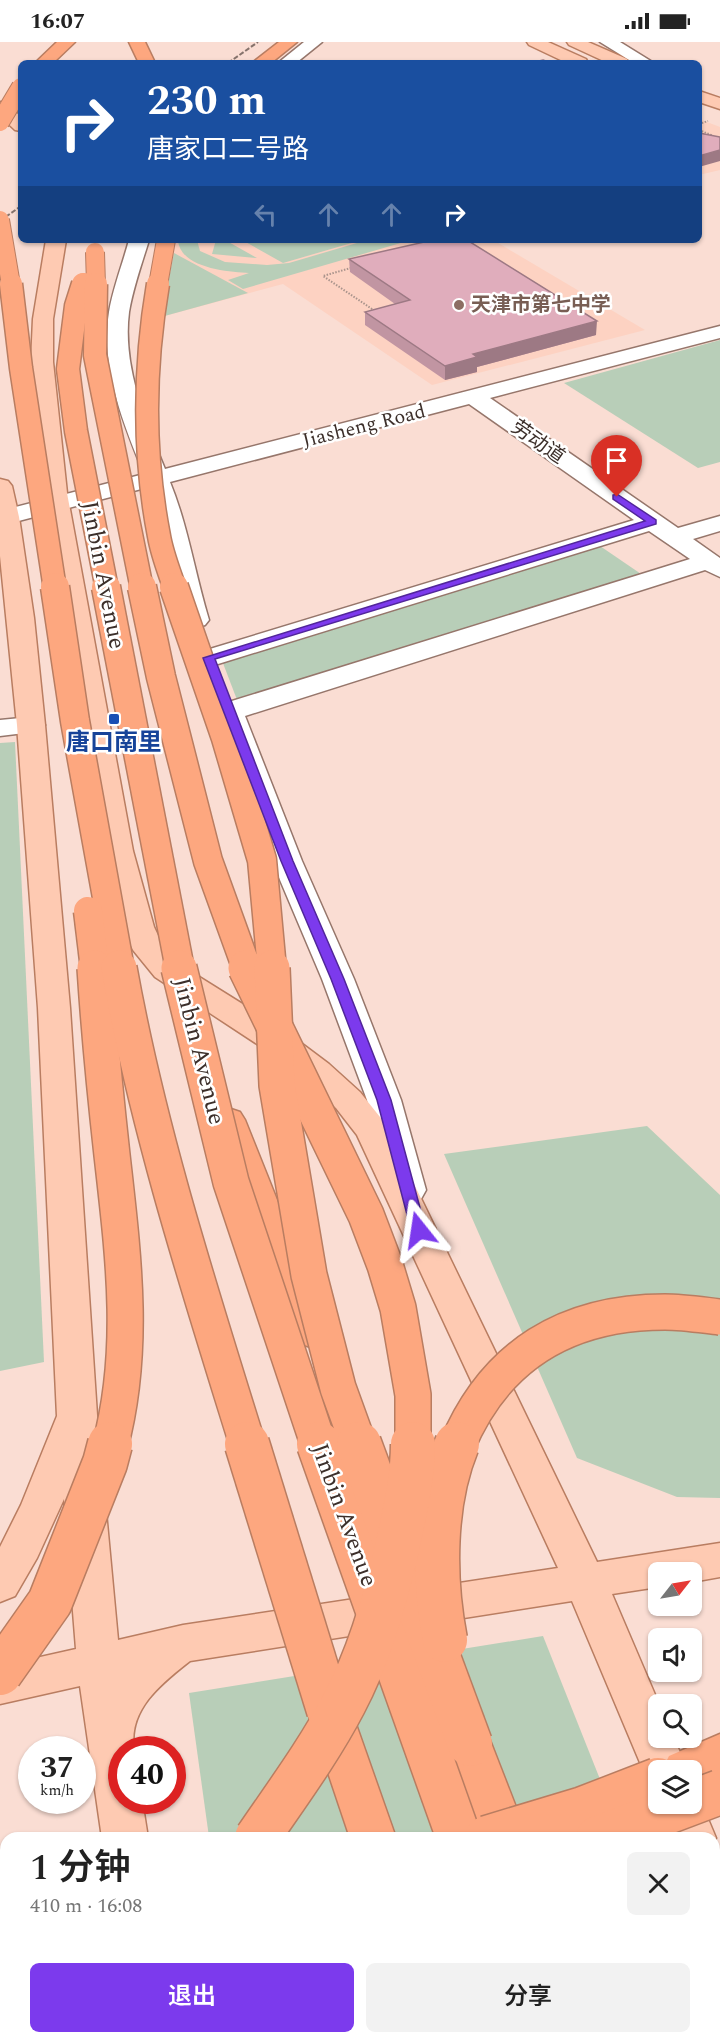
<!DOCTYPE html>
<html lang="zh">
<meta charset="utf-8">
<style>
body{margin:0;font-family:Spectral,"Noto Sans SC",serif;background:#f2f2f2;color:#222;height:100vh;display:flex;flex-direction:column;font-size:22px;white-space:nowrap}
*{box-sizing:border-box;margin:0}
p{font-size:20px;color:#767676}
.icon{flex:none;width:33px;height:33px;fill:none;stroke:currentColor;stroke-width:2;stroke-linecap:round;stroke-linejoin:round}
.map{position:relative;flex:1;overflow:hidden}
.panel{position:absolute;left:0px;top:1790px;width:720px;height:212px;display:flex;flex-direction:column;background:#fff;border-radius:18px 18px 0 0;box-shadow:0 2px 4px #0004}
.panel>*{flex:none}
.hud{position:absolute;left:18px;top:18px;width:684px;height:183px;border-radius:9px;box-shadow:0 2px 4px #0004;background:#1a4fa0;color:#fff;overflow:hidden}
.needle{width:39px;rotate:59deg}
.controls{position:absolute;left:648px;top:1520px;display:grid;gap:12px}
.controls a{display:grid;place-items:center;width:54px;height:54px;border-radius:9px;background:#fff;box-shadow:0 2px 4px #0004;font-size:30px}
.speed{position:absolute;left:18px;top:1694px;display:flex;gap:12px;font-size:30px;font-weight:700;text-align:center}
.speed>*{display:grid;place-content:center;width:78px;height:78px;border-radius:50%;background:#fff;box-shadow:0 2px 4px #0004;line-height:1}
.speed small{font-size:15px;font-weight:400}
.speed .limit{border:9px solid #d22;background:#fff;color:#111}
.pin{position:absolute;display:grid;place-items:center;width:51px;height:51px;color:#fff;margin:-62px -26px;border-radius:50% 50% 50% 0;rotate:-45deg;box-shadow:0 0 6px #0007}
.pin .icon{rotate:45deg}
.me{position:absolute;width:66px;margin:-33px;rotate:345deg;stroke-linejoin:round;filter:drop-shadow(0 0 4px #0008)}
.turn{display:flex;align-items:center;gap:21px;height:126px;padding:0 30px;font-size:27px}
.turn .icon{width:78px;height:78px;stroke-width:2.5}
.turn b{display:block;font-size:42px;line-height:51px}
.lanes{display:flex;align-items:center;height:57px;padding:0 30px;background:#0003;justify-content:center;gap:30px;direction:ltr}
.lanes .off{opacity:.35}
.round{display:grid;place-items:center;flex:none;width:63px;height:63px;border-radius:9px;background:#f2f2f2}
.head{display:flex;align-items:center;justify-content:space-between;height:102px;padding:0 30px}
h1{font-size:36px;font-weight:600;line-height:45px}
.button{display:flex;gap:12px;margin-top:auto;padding:12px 30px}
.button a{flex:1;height:69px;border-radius:9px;background:#7c3aed;color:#fff;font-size:24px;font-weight:600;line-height:69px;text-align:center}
.button a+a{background:#f2f2f2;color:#222}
.status{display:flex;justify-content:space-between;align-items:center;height:42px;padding:0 30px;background:#fff;direction:ltr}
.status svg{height:16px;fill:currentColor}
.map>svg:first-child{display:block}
.built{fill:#fdd2c2}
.green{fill:#b8ceb8}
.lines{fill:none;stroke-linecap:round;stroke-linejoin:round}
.minor-casing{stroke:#96766b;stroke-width:3}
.major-casing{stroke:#b97d61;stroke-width:3}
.highway-casing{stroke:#b97d61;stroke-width:3}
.path{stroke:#aa948c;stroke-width:2;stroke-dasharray:1.5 1.5;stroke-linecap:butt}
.minor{fill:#fff;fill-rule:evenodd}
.major{fill:#fecab2;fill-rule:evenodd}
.highway{fill:#fda77f;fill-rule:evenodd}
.rail{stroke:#86736c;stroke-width:2;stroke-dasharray:5 2;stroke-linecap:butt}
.highway-bridge-far4-casing{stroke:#b97d61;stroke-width:20;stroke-linecap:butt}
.highway-bridge-far3-casing{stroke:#b97d61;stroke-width:25;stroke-linecap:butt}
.highway-bridge-far2-casing{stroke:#b97d61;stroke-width:31;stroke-linecap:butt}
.highway-bridge-far1-casing{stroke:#b97d61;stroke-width:38;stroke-linecap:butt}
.highway-bridge-casing{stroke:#b97d61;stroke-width:47;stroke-linecap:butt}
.highway-bridge-far4{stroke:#fda77f;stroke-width:18}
.highway-bridge-far3{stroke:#fda77f;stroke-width:22}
.highway-bridge-far2{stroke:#fda77f;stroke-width:28}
.highway-bridge-far1{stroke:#fda77f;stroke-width:35}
.highway-bridge{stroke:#fda77f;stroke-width:44}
.wall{fill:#c195a2}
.shaded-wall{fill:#9d7984}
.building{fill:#e0adbc;stroke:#9d7984;stroke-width:1.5}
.route{fill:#7c3aed;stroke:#51269a;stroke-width:1.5}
.education-dot{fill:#8d6e63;stroke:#fff;stroke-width:2}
.transit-dot{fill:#1a4fb4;stroke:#fff;stroke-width:2}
.labels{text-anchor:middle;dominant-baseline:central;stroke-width:5;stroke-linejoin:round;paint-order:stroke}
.far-education-label{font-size:20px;font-weight:bold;fill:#785e54;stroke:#fff;text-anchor:start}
.far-street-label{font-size:20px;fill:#3c2f2a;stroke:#fff}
.street-label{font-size:24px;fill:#3c2f2a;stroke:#fff}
.transit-label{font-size:24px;font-weight:bold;fill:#164399;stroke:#fff}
</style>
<div class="status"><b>16:07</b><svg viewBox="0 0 49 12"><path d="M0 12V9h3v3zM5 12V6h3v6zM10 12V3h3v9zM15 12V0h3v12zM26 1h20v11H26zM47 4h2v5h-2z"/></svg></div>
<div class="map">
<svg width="720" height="2000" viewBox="0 0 720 2000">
<rect width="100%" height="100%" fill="#faddd3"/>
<g class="built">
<path d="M699,77L720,85V128L699,133Z"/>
<path d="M176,198H493L645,288L432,343L283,242L161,275Z"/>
</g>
<g class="green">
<path d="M178,198H197L200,209L225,220L267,223L289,221L367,198H411L243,247L228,238L249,231C228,230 180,226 178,198Z"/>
<path d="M216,198H225L257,216L212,212Z"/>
<path d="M242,198H362L283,221Z"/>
<path d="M174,211L248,251L161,275Z"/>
<path d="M720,298V420L698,426L564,341Z"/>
<path d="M600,504L644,534L239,663L221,616Z"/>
<path d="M15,700L44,1320L0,1329V701Z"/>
<path d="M647,1084L720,1153V1456L677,1455L577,1416L444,1112Z"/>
<path d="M543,1594L623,1795H209L189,1651Z"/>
<path d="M235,1995H702L704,2000H236Z"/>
</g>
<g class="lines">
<defs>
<g id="minor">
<path d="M304,0H322L296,21H278Z"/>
<path d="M600,0H620L654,21H634Z"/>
<path d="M129,198H149C142,221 133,246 129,270C122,323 145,379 165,427L720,284V296L490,356L678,486L720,474V489L693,497L720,516V535L705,528L245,674L302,819L354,937L401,1058L426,1148L421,1157L408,1161L395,1157L390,1148L367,1058L322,937L272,819L215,669L219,663L690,517L649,489L218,622L209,624L200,622L196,616L200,610L634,478L469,362L170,440C188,484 195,532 209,578L205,583L196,586L187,583C170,559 165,503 159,472C157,463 152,454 149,445L7,482L0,481V469L144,432C124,383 100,325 109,270C113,246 123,221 129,198Z"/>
<path d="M31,675L41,677L45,683L41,689L0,694V678Z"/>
</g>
<g id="major">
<path d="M527,0H548L586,17L588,21H567L529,3Z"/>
<path d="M567,0H588L627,17L629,21H608L569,3Z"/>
<path d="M699,49L720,56V67L699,60Z"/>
<path d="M0,60L6,61L21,75V89L15,88L0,74Z"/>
<path d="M46,198H66L53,277V320L67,451L133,809L154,885L163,904L177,921L281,986L329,1022L360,1050L384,1080L597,1520L720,1501V1535L692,1540V1530H658V1545L612,1552L659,1662L658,1695H673L688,1728H658V1746L649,1742L572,1559L190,1619C162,1641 128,1667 134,1707H122V1758H142L148,1796H102L80,1644L0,1662V1624L76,1607L64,1457L37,1516L15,1554L0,1560V1505L21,1463L57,1374L38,966L17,683L0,514V437L8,439L12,444L19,475L34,576L45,683L70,966L97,1373L118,1598L183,1583L558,1526L357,1093L336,1066L305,1038L257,1002L155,935L133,908L122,885L103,809L43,451L31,320L33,277Z"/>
<path d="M692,1745L695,1746L716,1796L714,1801V1796H670L656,1761L658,1756V1761H692Z"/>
<rect x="130" y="1995" width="50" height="5"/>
</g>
<g id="highway">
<path d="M57,0H75L53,21H35Z"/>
<path d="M129,0H145L155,21H139Z"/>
<path d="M279,0H297L271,21H252Z"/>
<path d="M228,1066L240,1070L245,1078L311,1243L333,1292L327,1302L314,1306L301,1302L273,1243L211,1078L216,1070Z"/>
<path d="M329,1649L345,1654L351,1668L396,1796H350L307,1668L313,1654Z"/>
<path d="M470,1682L486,1688L528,1796H482L448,1702L454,1688Z"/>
<path d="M720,1692V1734L692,1746V1728H662L669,1714Z"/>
<path d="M720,1879V1938L714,1940V1881Z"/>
<path d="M6,1896V1942L0,1943V1897Z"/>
<path d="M32,1995H86L84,2000H30Z"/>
<path d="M249,1995H321L319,2000H247Z"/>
<path d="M358,1995H408L409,2000H359Z"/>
<path d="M410,1995H460L462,2000H412Z"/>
<path d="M506,1995H604L605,2000H508Z"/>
<path d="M657,1995H707L705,2000H655Z"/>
</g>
</defs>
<use href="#minor" class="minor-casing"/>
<use href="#major" class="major-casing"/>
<use href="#highway" class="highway-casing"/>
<g class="path">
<path d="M699,82L708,79"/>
<path d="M699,88L711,93L699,97"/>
<path d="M354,225L323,234L375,269"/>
</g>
<use href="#minor" class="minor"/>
<use href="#major" class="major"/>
<use href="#highway" class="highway"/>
<g class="rail">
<path d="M228,21L258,0"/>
<path d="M0,179L21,164"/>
</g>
<defs>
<g id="highway-bridge-far4">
<path d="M0,80L21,45"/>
<path d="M0,178L11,243"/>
<path d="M95,210L96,243"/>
<path d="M83,243L84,240"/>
<path d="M158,243L166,198"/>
</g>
<g id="highway-bridge-far3">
<path d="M11,242L21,326L55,547"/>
<path d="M83,242L76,264L68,327L76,389L107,547"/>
<path d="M96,242L95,313L142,547"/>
<path d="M158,242C144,324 143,412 159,494C162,512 169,529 175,547"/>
</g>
<g id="highway-bridge-far2">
<path d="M55,545L75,679L120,927"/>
<path d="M106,545L180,927"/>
<path d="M142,545L161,635L208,819L247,927"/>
<path d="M174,545L226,696L262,818L272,927"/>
<path d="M88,869L95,927"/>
</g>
<g id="highway-bridge-far1">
<path d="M95,926C99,988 105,1050 112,1113C123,1211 136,1307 110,1404"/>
<path d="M119,926C148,1088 199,1246 248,1404"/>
<path d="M179,926L231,1140L319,1404"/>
<path d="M246,926L366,1173L385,1223L398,1266L413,1353V1404"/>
<path d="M272,926L277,1043L309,1233L338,1346L359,1404"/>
<path d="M457,1404C495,1313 567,1270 665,1270C683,1270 702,1273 720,1275"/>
</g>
<g id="highway-bridge">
<path d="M247,1402L329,1668"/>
<path d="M319,1402L459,1796"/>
<path d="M359,1402L470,1702"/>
<path d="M445,1598C433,1536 433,1460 457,1402"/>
<path d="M0,1631L50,1560L105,1421L110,1402"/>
<path d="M257,1796C287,1752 319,1709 344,1661C370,1612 386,1556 398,1502C405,1469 413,1435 413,1402"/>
<path d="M487,1796L583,1767L658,1738"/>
<path d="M598,1796L720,1750"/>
<path d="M714,1859L720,1856"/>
</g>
</defs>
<use href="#highway-bridge-far4" class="highway-bridge-far4-casing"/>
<use href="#highway-bridge-far3" class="highway-bridge-far3-casing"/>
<use href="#highway-bridge-far2" class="highway-bridge-far2-casing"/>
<use href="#highway-bridge-far1" class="highway-bridge-far1-casing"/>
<use href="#highway-bridge" class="highway-bridge-casing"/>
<use href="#highway-bridge-far4" class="highway-bridge-far4"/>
<use href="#highway-bridge-far3" class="highway-bridge-far3"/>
<use href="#highway-bridge-far2" class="highway-bridge-far2"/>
<use href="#highway-bridge-far1" class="highway-bridge-far1"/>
<use href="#highway-bridge" class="highway-bridge"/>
</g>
<path class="wall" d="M349,217L596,293L477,325V330L445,338L365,283V270L395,262L350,230Z"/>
<g class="shaded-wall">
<path d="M720,108V119L699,125V114Z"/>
<path d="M597,279L596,293L477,325V330L445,338V324L473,312Z"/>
</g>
<g class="building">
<path d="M543,18L551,21H531Z"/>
<path d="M699,91L720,95V108L699,114Z"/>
<path d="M433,198H467L597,279L473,312L477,315L445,324L365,270L410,258L349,217Z"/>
</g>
<path class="route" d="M617,452L656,478V482L215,617L293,819L344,937L391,1058L426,1188L424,1192H414L411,1188L377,1058L331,937L281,819L203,616L645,479L613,457V453Z"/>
<circle class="education-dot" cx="459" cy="263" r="6"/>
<rect class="transit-dot" x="108" y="671" width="12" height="12" rx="3"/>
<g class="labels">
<g class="far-education-label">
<text x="471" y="263">天津市第七中学</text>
</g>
<g class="far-street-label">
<text transform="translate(364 384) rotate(-14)">Jiasheng Road</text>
<text transform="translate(538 400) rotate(35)">劳动道</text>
</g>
<g class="street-label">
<text transform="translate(103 533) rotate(79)">Jinbin Avenue</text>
<text transform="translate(199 1009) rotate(76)">Jinbin Avenue</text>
<text transform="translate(344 1473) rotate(70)">Jinbin Avenue</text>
</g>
<g class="transit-label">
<text x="114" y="701">唐口南里</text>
</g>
</g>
</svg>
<div class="controls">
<a><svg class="needle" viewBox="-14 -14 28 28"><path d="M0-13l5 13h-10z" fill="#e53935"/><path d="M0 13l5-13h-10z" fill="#767676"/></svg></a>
<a><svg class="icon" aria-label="sound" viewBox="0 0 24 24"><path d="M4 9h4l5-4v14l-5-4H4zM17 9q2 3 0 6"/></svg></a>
<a><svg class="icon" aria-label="search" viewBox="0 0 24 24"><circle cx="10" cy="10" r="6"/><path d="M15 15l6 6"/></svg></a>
<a><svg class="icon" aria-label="layers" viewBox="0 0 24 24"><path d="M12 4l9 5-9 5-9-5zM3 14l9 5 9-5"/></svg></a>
</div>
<div class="speed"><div>37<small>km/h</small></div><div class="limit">40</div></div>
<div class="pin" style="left:617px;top:455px;background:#d93025"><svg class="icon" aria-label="arrive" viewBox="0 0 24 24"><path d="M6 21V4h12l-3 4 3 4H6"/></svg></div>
<svg class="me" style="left:419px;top:1188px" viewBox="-20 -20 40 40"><path d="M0-17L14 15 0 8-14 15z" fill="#7c3aed" stroke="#fff" stroke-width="4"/></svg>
<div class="hud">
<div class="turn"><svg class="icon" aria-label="right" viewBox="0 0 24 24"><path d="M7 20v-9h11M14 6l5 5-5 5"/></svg><div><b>230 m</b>唐家口二号路</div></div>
<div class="lanes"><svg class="icon off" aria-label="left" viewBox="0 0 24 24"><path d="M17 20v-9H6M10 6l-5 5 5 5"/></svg><svg class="icon off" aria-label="ahead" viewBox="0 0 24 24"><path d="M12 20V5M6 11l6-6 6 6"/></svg><svg class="icon off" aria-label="ahead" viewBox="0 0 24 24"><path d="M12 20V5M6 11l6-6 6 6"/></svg><svg class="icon" aria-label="right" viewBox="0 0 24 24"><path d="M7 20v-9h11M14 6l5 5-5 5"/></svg></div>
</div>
<section class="panel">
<div class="head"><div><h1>1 分钟</h1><p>410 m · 16:08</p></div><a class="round"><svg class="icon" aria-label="close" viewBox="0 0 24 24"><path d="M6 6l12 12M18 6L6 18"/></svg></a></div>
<div class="button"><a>退出</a><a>分享</a></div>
</section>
</div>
